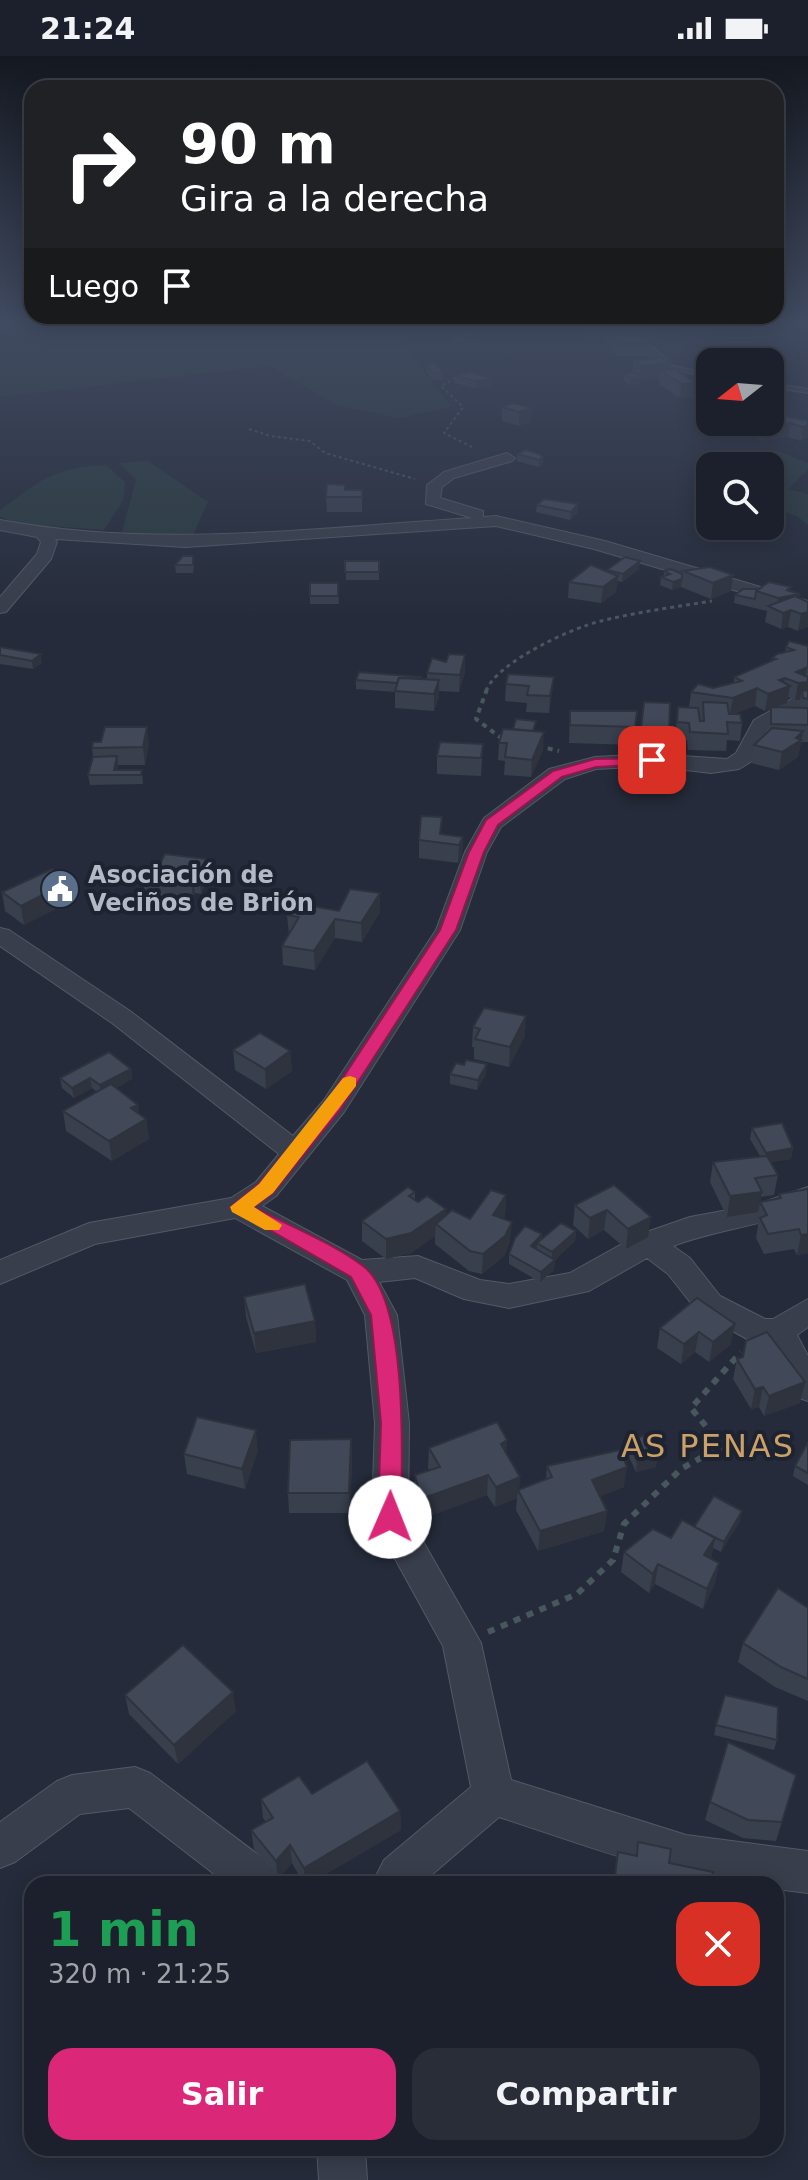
<!DOCTYPE html>
<html lang="es">
<meta charset="utf-8">
<style>
body{margin:0;font-family:"DejaVu Sans",sans-serif;background:#292d38;color:#f1f3f6;height:100vh;display:flex;flex-direction:column;font-size:30px;white-space:nowrap}
*{box-sizing:border-box;margin:0}
p{font-size:26px;color:#a0a3a9}
.icon{flex:none;width:44px;height:44px;fill:none;stroke:currentColor;stroke-width:2;stroke-linecap:round;stroke-linejoin:round}
.map{position:relative;flex:1;overflow:hidden}
.drawer{position:absolute;left:24px;top:1820px;width:760px;height:280px;display:flex;flex-direction:column;background:#1c202c;border-radius:24px;box-shadow:0 4px 20px #0003,0 0 0 2px #3a3e48}
.drawer>*{flex:none}
.guide{position:absolute;left:24px;top:24px;width:760px;height:244px;border-radius:24px;box-shadow:0 4px 20px #0003,0 0 0 2px #3a3e48;background:#202124;color:#fff;overflow:hidden}
.needle{width:52px;rotate:253deg}
.tools{position:absolute;left:696px;top:292px;display:grid;gap:16px}
.tools a{display:grid;place-items:center;width:88px;height:88px;border-radius:16px;background:#1c202c;box-shadow:0 4px 20px #0003,0 0 0 2px #3a3e48;font-size:40px}
.pin{position:absolute;display:grid;place-items:center;width:68px;height:68px;color:#fff;margin:-34px;border-radius:16px;box-shadow:0 4px 12px #0006}
.me{position:absolute;width:88px;margin:-44px;rotate:1deg;stroke-linejoin:round;filter:drop-shadow(0 0 6px #0008)}
.turn{display:flex;align-items:center;gap:28px;height:168px;padding:0 24px;font-size:36px}
.turn .icon{width:104px;height:104px;stroke-width:2.5}
.turn b{display:block;font-size:56px;line-height:68px}
.then{display:flex;align-items:center;height:76px;padding:0 24px;background:#0003;gap:16px;font-size:30px}
.round{display:grid;place-items:center;flex:none;width:84px;height:84px;border-radius:24px;background:#292d38}
.overview{display:flex;align-items:center;justify-content:space-between;height:136px;padding:0 24px}
h1{font-size:48px;font-weight:800;line-height:60px;color:#1e9e55}
.button{display:flex;gap:16px;margin-top:auto;padding:16px 24px}
.button a{flex:1;height:92px;border-radius:24px;background:#db2777;color:#fff;font-size:32px;font-weight:800;line-height:92px;text-align:center}
.button a+a{background:#292d38;color:#f1f3f6}
.status{display:flex;justify-content:space-between;align-items:center;height:56px;padding:0 40px;background:#1c202c;direction:ltr}
.status svg{height:22px;fill:currentColor}
.map>svg:first-child{display:block}
.green{fill:#2a3a3f}
.lines{fill:none;stroke-linecap:round;stroke-linejoin:round}
.service-casing{stroke:#535966;stroke-width:2}
.minor-casing{stroke:#535966;stroke-width:2}
.path-far3{stroke:#48575d;stroke-width:2;stroke-dasharray:3 3;stroke-linecap:butt}
.path-far2{stroke:#48575d;stroke-width:3;stroke-dasharray:4 4;stroke-linecap:butt}
.path-far1{stroke:#48575d;stroke-width:4;stroke-dasharray:5 5;stroke-linecap:butt}
.path{stroke:#48575d;stroke-width:6;stroke-dasharray:7 7;stroke-linecap:butt}
.service{fill:#383e4b;fill-rule:evenodd}
.minor{fill:#383e4b;fill-rule:evenodd}
.wall{fill:#383f4d;fill-rule:evenodd}
.shaded-wall{fill:#2e333e}
.building{fill:#414959;stroke:#2e333e;stroke-width:2}
.route{fill:#db2777;stroke:#8e194d;stroke-width:2}
.slow{fill:#f59e0b}
.labels{text-anchor:middle;dominant-baseline:central;stroke-width:8;stroke-linejoin:round;paint-order:stroke}
.poi-label{font-size:24px;font-weight:bold;fill:#b4b9c6;stroke:#1d2330;text-anchor:start}
.near-neighbourhood-label{font-size:32px;letter-spacing:2px;fill:#cca169;stroke:#1d2330}
</style>
<div class="status"><b>21:24</b><svg viewBox="0 0 49 12"><path d="M0 12V9h3v3zM5 12V6h3v6zM10 12V3h3v9zM15 12V0h3v12zM26 1h20v11H26zM47 4h2v5h-2z"/></svg></div>
<div class="map">
<svg width="808" height="2124" viewBox="0 0 808 2124">
<rect width="100%" height="100%" fill="#252b3a"/>
<g class="green">
<path d="M0,268H431L402,285L451,351L399,362L336,349L270,310L0,341Z"/>
<path d="M775,394L808,407V413L788,433L808,438V469L797,460L770,451V410H726Z"/>
<path d="M148,405L208,446L192,481L122,476L136,424L119,407Z"/>
<path d="M106,409L125,426L123,445L104,474L21,468L0,461V454C44,423 51,412 106,409Z"/>
</g>
<g class="lines">
<defs>
<g id="service">
<path d="M669,309L710,318V322L667,312Z"/>
<path d="M770,327L808,333V337L770,331Z"/>
</g>
<g id="minor">
<path d="M628,268H640L644,283L710,343V355L633,287Z"/>
<path d="M507,397L515,402L512,405L454,422L442,431L440,442L483,455V461L496,460L605,485L808,545V556L594,493L496,470L185,491L55,483L57,486L51,503L6,556L0,557V541L37,498L41,486L37,481L0,474V464C156,493 315,472 472,462L426,448L427,429L444,416Z"/>
<path d="M797,640L808,641V653L801,652L769,671L752,705L739,713L711,717L652,710L596,713L565,723L501,771L487,796L460,874L344,1056L276,1140L262,1150L362,1204L418,1200L480,1224L509,1228L570,1217L638,1179L690,1161L755,1149L808,1131V1152C762,1170 718,1173 673,1190L690,1202L720,1240L765,1263H773L808,1243V1271L797,1279L808,1300V1345L796,1341L769,1287L749,1284L698,1256L668,1218L647,1202L589,1235L509,1252L464,1243L415,1222L379,1226L397,1259L409,1367L408,1459L481,1587L511,1724L686,1779L808,1795V1837L776,1833V1828C679,1828 590,1790 499,1761L421,1828H372L384,1804L471,1731L443,1590L372,1461L375,1367L365,1259L347,1224L235,1162L95,1188L0,1228V1204L89,1167L231,1142L256,1126L279,1098L112,967L0,890V872L9,874L130,955L293,1080L324,1044L436,874L465,796L484,762L549,713L595,701L652,698L727,703L736,697L754,664Z"/>
<path d="M135,1711L150,1717L277,1813L284,1828H227L129,1752L80,1758L15,1806L0,1812V1766L57,1725L72,1719Z"/>
<path d="M317,2092H365L367,2124H319Z"/>
</g>
</defs>
<use href="#service" class="service-casing"/>
<use href="#minor" class="minor-casing"/>
<g class="path-far3">
<path d="M656,275L776,270"/>
<path d="M461,319L441,330L463,351L444,377L472,391"/>
<path d="M249,373L270,380L310,385L325,397L415,423"/>
</g>
<path class="path-far2" d="M486,635C496,607 571,572 601,565C637,556 675,551 712,545"/>
<g class="path-far1">
<path d="M487,633L476,663L505,685"/>
<path d="M538,690L559,695"/>
</g>
<path class="path" d="M488,1576L577,1538L613,1504L624,1468L681,1413L722,1390L691,1352L741,1296"/>
<use href="#service" class="service"/>
<use href="#minor" class="minor"/>
</g>
<g class="wall">
<path d="M584,268H635L634,275L652,287L651,300H617L605,284V282H585L583,278Z"/>
<path d="M639,268H670L655,271L658,277V284H647V273H643Z"/>
<path d="M453,278L479,279L478,285L467,287L453,285Z"/>
<path d="M634,305L670,307V314L694,341L680,342L659,328V322L641,323V327L630,329L624,325L625,318L632,317Z"/>
<path d="M426,308L443,317L442,324H432L426,315Z"/>
<path d="M455,320L493,330L475,332L455,327Z"/>
<path d="M513,347L531,366L519,370L502,365V351Z"/>
<path d="M808,365L801,385L788,381L763,384L750,381L751,376L720,366Z"/>
<path d="M517,398H539L543,408L539,411L517,405Z"/>
<path d="M345,434H362V456H327L326,441Z"/>
<path d="M537,449L578,456L570,464L536,456Z"/>
<path d="M345,505H379V524H346Z"/>
<path d="M194,508L193,517H176L175,509Z"/>
<path d="M710,511L731,535L711,543L681,531L672,534L660,529L661,521L664,520V515L682,518L683,515Z"/>
<path d="M639,513L622,526L617,525L616,536L601,547L568,542L569,526L607,516V514Z"/>
<path d="M310,527H338L339,548H310Z"/>
<path d="M743,533L790,535L800,538L799,542L808,546L798,575L788,571L781,573L765,566L767,555L734,547L735,539Z"/>
<path d="M789,585L808,590V686H801L798,701L779,714L751,707L754,689L768,675L771,653L765,655L755,650L733,658H740L742,667L740,685L727,684L726,695L688,694L687,684L675,683L678,651H689L691,636L698,628L713,632L734,627V621L772,605V602L777,598L785,596L786,591ZM788,641L795,644H800L799,651H776L787,647Z"/>
<path d="M0,591L42,607L33,613L0,608Z"/>
<path d="M465,599V616L459,636L439,635V641L434,655L395,652V636L356,633V624L427,623V617L446,606Z"/>
<path d="M554,621L549,657L526,656L527,647L505,645L506,628Z"/>
<path d="M570,655H637L634,689L569,687Z"/>
<path d="M641,673L669,675L667,693L639,691Z"/>
<path d="M535,675L543,694L531,721L504,719L505,705L498,704L499,687Z"/>
<path d="M149,688L145,709H118L117,714H142L143,728L90,729L88,719L93,701L92,692Z"/>
<path d="M483,688L481,720L437,718V700Z"/>
<path d="M463,781L462,799L458,807L419,802V784Z"/>
<path d="M206,803L208,822L201,838L195,837L193,842L145,840L143,821L160,808Z"/>
<path d="M2,836L73,844L24,869L5,855Z"/>
<path d="M380,837V856L362,886L335,882L315,914L283,909L282,890L289,878L287,859L303,855H339Z"/>
<path d="M473,971L525,980L509,1011L474,1003V991H472Z"/>
<path d="M233,994L290,995L292,1015L266,1033L235,1014Z"/>
<path d="M131,1013L132,1023L116,1032L138,1049L139,1058L146,1063L149,1083L112,1105L66,1075L63,1055L97,1036L92,1032L74,1042L62,1032L60,1022Z"/>
<path d="M450,1018H486L477,1034L450,1028Z"/>
<path d="M752,1072L793,1092L791,1103L771,1106L778,1119L774,1139L761,1141L758,1156L727,1161L710,1126L713,1106L760,1100L750,1083Z"/>
<path d="M614,1129L648,1181L626,1193L604,1174L588,1183L573,1169L575,1149Z"/>
<path d="M808,1133V1197L797,1199L794,1193L764,1198L756,1182L758,1170L757,1166L760,1146L778,1143L779,1138Z"/>
<path d="M415,1136V1144L418,1146L446,1153V1160L470,1163L506,1139L505,1160L503,1163L510,1186L504,1200L482,1218L469,1215L435,1188V1180L411,1197L386,1203L362,1185V1165Z"/>
<path d="M576,1175L575,1185L555,1204L554,1214L540,1226L509,1208V1198L542,1178V1183Z"/>
<path d="M244,1241L315,1265L316,1286L256,1297L246,1261Z"/>
<path d="M697,1242L731,1288L709,1306L695,1296L681,1308L657,1292L660,1272Z"/>
<path d="M737,1303L800,1347L764,1360L759,1351L751,1353L733,1323Z"/>
<path d="M351,1383L352,1403L350,1457H289L288,1437Z"/>
<path d="M507,1384L506,1398L520,1421L519,1433L546,1423L547,1410L624,1431L600,1440L607,1455L604,1475L538,1495L516,1454L517,1442L495,1451L487,1439L421,1463L415,1439V1419L430,1414L428,1412L429,1392Z"/>
<path d="M627,1384L656,1411L636,1416L626,1394Z"/>
<path d="M808,1386V1429L793,1420L795,1410Z"/>
<path d="M258,1394L245,1433L187,1418L184,1398Z"/>
<path d="M740,1465L721,1496L713,1492L711,1503L719,1507L715,1527L703,1553L655,1528L649,1537L621,1516L624,1496L671,1482L694,1471Z"/>
<path d="M808,1552V1645L775,1631L738,1606L743,1587Z"/>
<path d="M125,1639L236,1655L178,1708L129,1658Z"/>
<path d="M716,1669L777,1684L774,1694L714,1679Z"/>
<path d="M312,1738L400,1755L401,1774L309,1828H304L292,1807L278,1823L254,1793L251,1774L266,1766L263,1762L261,1743Z"/>
<path d="M710,1746L782,1766L776,1785L743,1782L705,1764Z"/>
</g>
<g class="shaded-wall">
<path d="M644,268H670L643,273Z"/>
<path d="M479,279L478,285L467,287V281Z"/>
<path d="M670,307L669,320L660,314L659,322L641,323V327L630,329V322L640,321L641,310Z"/>
<path d="M493,323V330L475,332V325Z"/>
<path d="M695,327L694,341L680,342L682,328Z"/>
<path d="M532,352L531,366L519,370V356Z"/>
<path d="M790,367L788,381L763,384L765,370Z"/>
<path d="M808,369V382L801,385L803,371Z"/>
<path d="M543,401V408L539,411V404Z"/>
<path d="M578,448V456L570,464L571,456Z"/>
<path d="M640,505L639,513L622,526L623,518Z"/>
<path d="M733,519L731,535L711,543L713,527Z"/>
<path d="M618,520L616,536L601,547L603,531Z"/>
<path d="M682,523L681,531L672,534L673,526Z"/>
<path d="M791,531L789,540L800,538L797,554L791,555L788,571L781,573L783,557L776,554L778,542Z"/>
<path d="M808,556V571L798,575L801,558Z"/>
<path d="M41,598L42,607L33,613L32,605Z"/>
<path d="M465,599V616L459,636L460,619Z"/>
<path d="M807,610L805,626H808V642L802,635L800,644H795L798,627L796,616Z"/>
<path d="M554,621L552,638L549,657L550,640Z"/>
<path d="M785,622L783,632L790,630L787,647L765,655L768,638L779,624Z"/>
<path d="M439,624V641L434,655V638Z"/>
<path d="M757,632L755,650L730,659L733,642Z"/>
<path d="M147,671L149,688L145,709L143,691Z"/>
<path d="M803,675L798,701L779,714L782,696Z"/>
<path d="M544,676L543,694L531,721L532,704Z"/>
<path d="M117,700L118,709L116,719L114,714Z"/>
<path d="M463,781L462,799L458,807L459,789Z"/>
<path d="M206,803L208,822L201,838L199,819Z"/>
<path d="M193,819L195,837L193,842L191,823Z"/>
<path d="M70,825L73,844L24,869L21,850Z"/>
<path d="M380,837V856L362,886L361,867Z"/>
<path d="M335,863V882L315,914L314,895Z"/>
<path d="M526,960L525,980L509,1011L510,991Z"/>
<path d="M290,995L292,1015L266,1033L265,1013Z"/>
<path d="M487,1008L486,1018L477,1034L478,1024Z"/>
<path d="M131,1013L132,1023L101,1040L100,1029Z"/>
<path d="M90,1022L92,1032L74,1042L72,1032Z"/>
<path d="M138,1049L140,1067L146,1063L149,1083L112,1105L109,1085L131,1052Z"/>
<path d="M793,1092L791,1103L764,1107L766,1097Z"/>
<path d="M762,1136L758,1156L727,1161L730,1140Z"/>
<path d="M506,1139L505,1160L492,1179L493,1159Z"/>
<path d="M446,1153L445,1173L436,1168L435,1180L411,1197L386,1203V1183Z"/>
<path d="M607,1154L604,1174L588,1183L590,1162Z"/>
<path d="M651,1161L648,1181L626,1193L628,1173Z"/>
<path d="M512,1166L510,1186L504,1200L482,1218L483,1198Z"/>
<path d="M808,1168V1197L797,1199L801,1179Z"/>
<path d="M576,1175L575,1185L553,1206L555,1204L554,1214L540,1226L541,1216L552,1207V1196Z"/>
<path d="M542,1178L541,1188L537,1187V1193L531,1190Z"/>
<path d="M315,1265L316,1286L256,1297L254,1277Z"/>
<path d="M735,1268L731,1288L709,1306L713,1286Z"/>
<path d="M699,1276L695,1296L681,1308L684,1288Z"/>
<path d="M805,1326L800,1347L764,1360L769,1340Z"/>
<path d="M763,1331L759,1351L751,1353L755,1333Z"/>
<path d="M256,1374L258,1394L245,1433L242,1413Z"/>
<path d="M351,1383L352,1403L350,1457L349,1437Z"/>
<path d="M507,1384L506,1404L501,1388Z"/>
<path d="M658,1401L656,1411L636,1416L637,1405Z"/>
<path d="M627,1411L624,1431L589,1444L592,1424Z"/>
<path d="M488,1419L487,1439L421,1463V1443Z"/>
<path d="M520,1421L519,1436L518,1434L517,1442L495,1451L496,1431Z"/>
<path d="M607,1455L604,1475L538,1495L540,1475Z"/>
<path d="M742,1455L740,1465L721,1496L724,1486Z"/>
<path d="M715,1482L711,1502L704,1499Z"/>
<path d="M719,1507L715,1527L703,1553L707,1533Z"/>
<path d="M658,1508L655,1528L649,1537L653,1518Z"/>
<path d="M233,1636L236,1655L178,1708L174,1689Z"/>
<path d="M400,1755L401,1774L309,1828H305L304,1812Z"/>
<path d="M290,1789L292,1807L278,1823L276,1805Z"/>
</g>
<g class="building">
<path d="M585,268H619V269H586Z"/>
<path d="M628,270L652,287H618L606,272Z"/>
<path d="M657,271L658,277H647V272Z"/>
<path d="M467,276L479,279L467,281L453,278Z"/>
<path d="M661,301L670,307L641,310L634,305Z"/>
<path d="M435,307L443,317H432L426,308Z"/>
<path d="M676,313L695,327L682,328L660,314Z"/>
<path d="M470,316L493,323L475,325L455,320Z"/>
<path d="M635,317L642,321L630,322L625,318Z"/>
<path d="M513,347L532,352L519,356L502,351Z"/>
<path d="M770,357L808,365V369L803,371L790,367L765,370L752,367L770,366Z"/>
<path d="M525,394L539,398L543,401L539,404L517,398Z"/>
<path d="M327,428L345,429V434H362V441H326Z"/>
<path d="M544,443L578,448L571,456L537,449Z"/>
<path d="M183,500H193V509H175Z"/>
<path d="M625,501L640,505L623,518L607,514Z"/>
<rect x="345" y="505" width="34" height="11"/>
<path d="M591,509L618,520L603,531L569,526Z"/>
<path d="M710,511L733,519L713,527L683,515Z"/>
<path d="M671,513L682,518V523L673,526L661,521L670,518L664,515Z"/>
<path d="M769,526L791,531L787,534L800,538L778,542L756,535Z"/>
<rect x="310" y="527" width="28" height="13"/>
<path d="M743,533H759L756,535L755,543L735,539Z"/>
<path d="M795,540L808,546V556L801,558L791,554L783,557L768,550Z"/>
<path d="M789,585L808,590V611L796,616L808,621V626L798,627L785,622L779,624L790,630L768,638L757,632L733,642L691,636L698,628L713,632L742,625L734,621L776,603L772,602L777,598L794,594L786,591Z"/>
<path d="M0,591L41,598L32,605L0,599Z"/>
<path d="M449,598L465,599L460,619L427,617L432,602L446,606Z"/>
<path d="M359,616L421,621L420,623L399,622L397,627L356,624Z"/>
<path d="M508,618L554,621L550,640L527,639L529,630L506,628Z"/>
<path d="M399,622L439,624L434,638L395,635Z"/>
<path d="M808,634V643L803,642L802,635Z"/>
<path d="M644,646L670,647L669,675L641,673Z"/>
<path d="M703,646L727,647L729,658H740L742,667L727,666L728,678L690,676L689,667L677,666L678,651L698,652L700,665H704Z"/>
<path d="M771,651L808,652V669L771,668Z"/>
<path d="M570,655H637L635,671L570,669Z"/>
<path d="M516,663L536,665L533,675L513,673Z"/>
<path d="M105,671H147L143,691L92,692L93,686H101Z"/>
<path d="M772,672L803,675L796,682L801,684L782,696L754,689Z"/>
<path d="M503,673L544,676L532,704L505,701L507,687H499Z"/>
<path d="M440,686L483,688L481,702L437,700Z"/>
<path d="M117,700L114,714H142L141,719H88L93,701Z"/>
<path d="M421,760L442,761L440,778L463,781L459,789L419,784Z"/>
<path d="M165,798L206,803L199,819H193L191,823L143,821L151,807L160,808Z"/>
<path d="M52,813L70,825L21,850L2,836Z"/>
<path d="M350,833L380,837L361,867L335,863L314,895L282,890L299,861L287,859L291,853L303,855L306,849L339,855Z"/>
<path d="M484,952L526,960L510,991L475,983L480,973L473,971Z"/>
<path d="M260,977L290,995L265,1013L233,994Z"/>
<path d="M109,996L131,1013L100,1029L90,1022L72,1032L60,1022Z"/>
<path d="M466,1004L487,1008L478,1024L450,1018L456,1007L464,1009Z"/>
<path d="M111,1028L138,1049L131,1052L146,1063L109,1085L63,1055Z"/>
<path d="M782,1067L793,1092L766,1097L752,1072Z"/>
<path d="M767,1100L778,1119L755,1122L762,1136L730,1140L713,1106Z"/>
<path d="M614,1129L651,1161L628,1173L607,1154L590,1162L575,1149Z"/>
<path d="M408,1131L415,1136L409,1140L418,1146L427,1140L446,1153L411,1177L386,1183L362,1165Z"/>
<path d="M808,1133V1178L801,1179L799,1173L768,1178L760,1162L767,1159L760,1146L781,1142L779,1138Z"/>
<path d="M491,1134L506,1139L493,1159L512,1166L505,1180L483,1198L470,1195L436,1168L452,1154L470,1163Z"/>
<path d="M561,1167L576,1175L552,1196L537,1187Z"/>
<path d="M525,1170L542,1178L531,1190L555,1204L541,1216L509,1198L515,1182Z"/>
<path d="M305,1228L315,1265L254,1277L244,1241Z"/>
<path d="M697,1242L735,1268L713,1286L699,1276L684,1288L660,1272Z"/>
<path d="M767,1276L805,1326L769,1340L763,1331L755,1333L737,1303L743,1301L746,1285Z"/>
<path d="M197,1361L256,1374L242,1413L184,1398Z"/>
<path d="M497,1366L507,1384L501,1388L520,1421L496,1431L488,1419L421,1443L415,1419L440,1411L429,1392Z"/>
<path d="M648,1379L658,1401L637,1405L627,1384Z"/>
<path d="M351,1383L349,1437H288L290,1384Z"/>
<path d="M808,1386V1417L795,1410Z"/>
<path d="M620,1394L627,1411L592,1424L607,1455L540,1475L518,1434L552,1421L547,1410Z"/>
<path d="M714,1440L742,1455L724,1486L694,1471Z"/>
<path d="M682,1464L715,1482L704,1499L719,1507L707,1533L658,1508L653,1518L624,1496L653,1473L671,1482Z"/>
<path d="M778,1532L808,1552V1623L781,1611L743,1587Z"/>
<path d="M183,1589L233,1636L174,1689L125,1639Z"/>
<path d="M725,1639L778,1651L777,1684L716,1669Z"/>
<path d="M728,1686L796,1719L782,1766L748,1764L710,1746Z"/>
<path d="M367,1705L400,1755L304,1812L290,1789L276,1805L251,1774L273,1762L261,1743L299,1720L312,1738Z"/>
<path d="M638,1786L671,1793L669,1807L713,1816L712,1828H614L618,1796L637,1800Z"/>
</g>
<linearGradient id="sky" x2="0" y2="1"><stop stop-color="#141820"/><stop offset="0.47" stop-color="#404a60"/><stop offset="1" stop-color="#404a60" stop-opacity="0"/></linearGradient>
<rect width="808" height="565" fill="url(#sky)"/>
<path class="route" d="M657,702L659,704L652,708L596,711L562,721L498,769L484,796L456,874L340,1054L273,1137L254,1151C289,1170 331,1186 363,1210C409,1244 402,1405 401,1461L398,1468L390,1470L382,1468L378,1461L381,1367L371,1259L351,1221L230,1151L259,1128L327,1046L440,874L469,796L486,764L553,715L595,703Z"/>
<path class="slow" d="M350,1020L356,1022V1030L273,1137L254,1151L282,1169L279,1174H265L232,1156L230,1151L259,1128L343,1022Z"/>
<defs>
<symbol id="civic-disc" viewBox="-11 -11 22 22"><circle r="9.5" fill="#5c6f8a" stroke="#1d2330"/><path d="M-.6-6.5H3V-4.5H.6V-3L4-1V1h2V6H-6V1h2V-1L-.6-3ZM-1.2 2.5V6h2.4V2.5Z" fill="#fff"/></symbol>
</defs>
<g fill-rule="evenodd">
<use href="#civic-disc" x="38" y="811" width="44" height="44"/>
</g>
<g class="labels">
<g class="poi-label">
<text x="88" y="819">Asociación de<tspan x="88" dy="28">Veciños de Brión</tspan></text>
</g>
<g class="near-neighbourhood-label">
<text x="708" y="1390">AS PENAS</text>
</g>
</g>
</svg>
<div class="tools">
<a><svg class="needle" viewBox="-14 -14 28 28"><path d="M0-13l5 13h-10z" fill="#e53935"/><path d="M0 13l5-13h-10z" fill="#a0a3a9"/></svg></a>
<a><svg class="icon" aria-label="search" viewBox="0 0 24 24"><circle cx="10" cy="10" r="6"/><path d="M15 15l6 6"/></svg></a>
</div>
<div class="pin" style="left:652px;top:704px;background:#d93025"><svg class="icon" aria-label="arrive" viewBox="0 0 24 24"><path d="M6 21V4h12l-3 4 3 4H6"/></svg></div>
<svg class="me" style="left:390px;top:1461px" viewBox="-20 -20 40 40"><circle r="19" fill="#fff"/><path d="M0-13L10 11 0 6-10 11z" fill="#db2777"/></svg>
<div class="guide">
<div class="turn"><svg class="icon" aria-label="right" viewBox="0 0 24 24"><path d="M7 20v-9h11M14 6l5 5-5 5"/></svg><div><b>90 m</b>Gira a la derecha</div></div>
<div class="then">Luego<svg class="icon" aria-label="arrive" viewBox="0 0 24 24"><path d="M6 21V4h12l-3 4 3 4H6"/></svg></div>
</div>
<section class="drawer">
<div class="overview"><div><h1>1 min</h1><p>320 m · 21:25</p></div><a class="round" style="background:#d93025;color:#fff"><svg class="icon" aria-label="close" viewBox="0 0 24 24"><path d="M6 6l12 12M18 6L6 18"/></svg></a></div>
<div class="button"><a>Salir</a><a>Compartir</a></div>
</section>
</div>
